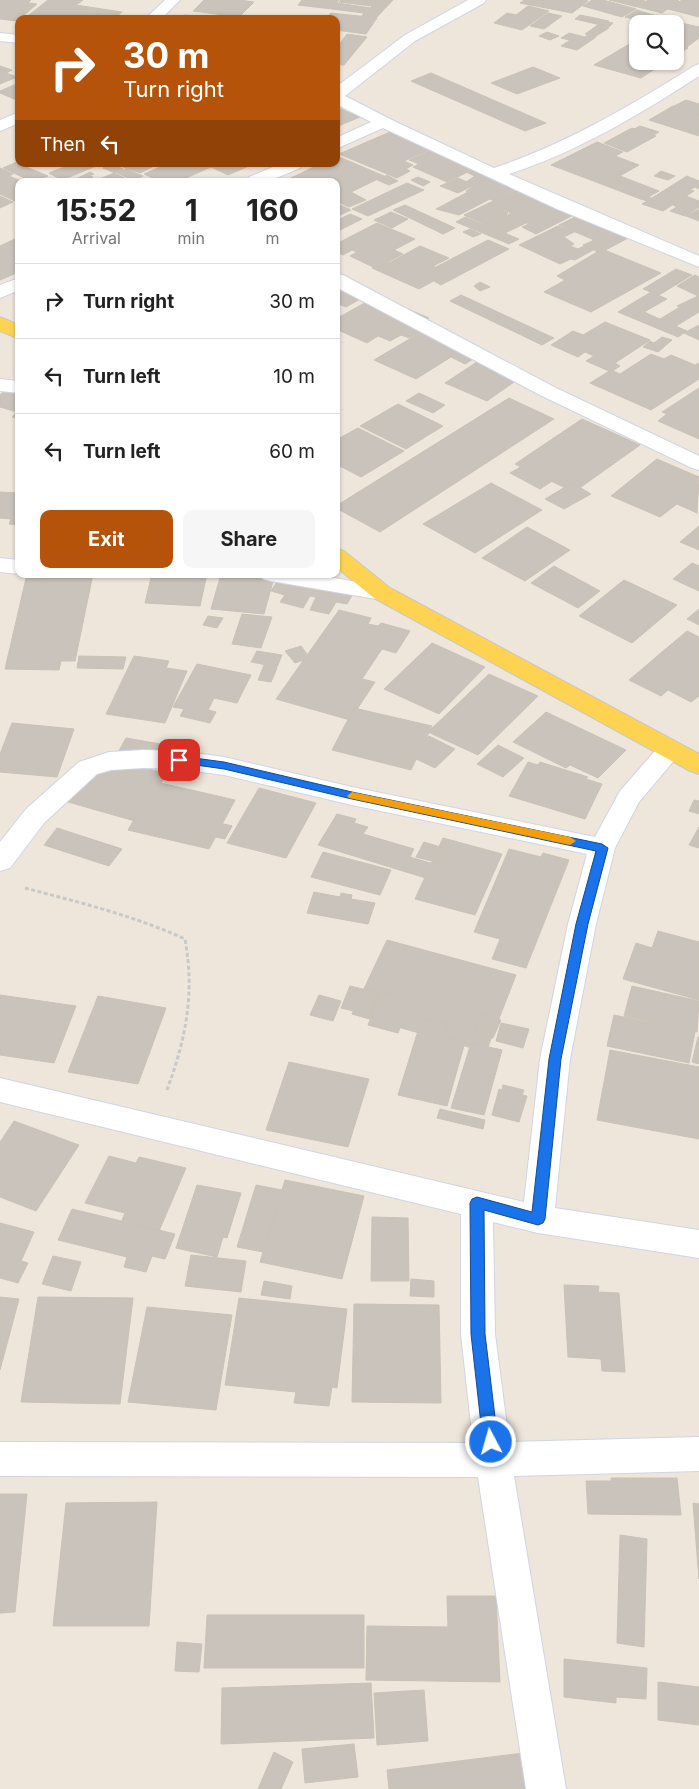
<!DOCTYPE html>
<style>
body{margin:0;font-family:Inter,sans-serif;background:#f6f6f6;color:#222;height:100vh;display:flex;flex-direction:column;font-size:19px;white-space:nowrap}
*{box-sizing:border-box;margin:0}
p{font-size:16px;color:#767676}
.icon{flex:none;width:28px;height:28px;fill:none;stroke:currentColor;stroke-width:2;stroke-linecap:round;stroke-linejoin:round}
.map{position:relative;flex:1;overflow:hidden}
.drawer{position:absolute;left:15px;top:178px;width:325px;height:400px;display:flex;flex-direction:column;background:#fff;border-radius:10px;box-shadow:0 1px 4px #0004}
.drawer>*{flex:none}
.banner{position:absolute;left:15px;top:15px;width:325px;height:152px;border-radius:10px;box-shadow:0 1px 4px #0004;background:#b45309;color:#fff;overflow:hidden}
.buttons{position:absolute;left:629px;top:15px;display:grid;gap:10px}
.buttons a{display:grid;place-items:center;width:55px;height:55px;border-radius:10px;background:#fff;box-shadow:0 1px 4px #0004;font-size:25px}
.pin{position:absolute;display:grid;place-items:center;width:42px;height:42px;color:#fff;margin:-21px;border-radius:10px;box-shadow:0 2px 8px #0006}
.me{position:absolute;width:55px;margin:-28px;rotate:354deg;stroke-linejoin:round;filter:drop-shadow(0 0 4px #0008)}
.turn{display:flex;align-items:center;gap:18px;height:105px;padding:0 25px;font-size:22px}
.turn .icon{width:65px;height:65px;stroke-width:2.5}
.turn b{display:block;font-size:35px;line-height:42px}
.then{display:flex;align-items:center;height:48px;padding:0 25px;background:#0003;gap:10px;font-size:19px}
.eta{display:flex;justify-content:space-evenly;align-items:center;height:85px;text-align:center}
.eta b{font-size:30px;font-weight:700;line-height:35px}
.cta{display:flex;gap:10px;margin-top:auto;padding:10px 25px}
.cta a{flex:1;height:58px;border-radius:10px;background:#b45309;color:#fff;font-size:20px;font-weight:700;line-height:58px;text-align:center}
.cta a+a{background:#f6f6f6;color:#222}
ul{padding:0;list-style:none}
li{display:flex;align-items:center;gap:15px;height:75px;padding:0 25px;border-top:1px solid #e0e0e0}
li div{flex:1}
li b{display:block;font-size:19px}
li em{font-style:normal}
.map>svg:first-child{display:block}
.building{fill:#c9c3bb;stroke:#cac2b5}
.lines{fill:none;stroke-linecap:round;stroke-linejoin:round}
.minor-casing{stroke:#d0d4e5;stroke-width:2}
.major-casing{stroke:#c8c8c8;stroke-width:2}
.path{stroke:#c8c8c8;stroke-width:3;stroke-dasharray:4 2.5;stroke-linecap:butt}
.minor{fill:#fff;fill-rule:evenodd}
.major{fill:#fed351;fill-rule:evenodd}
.route{fill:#1a73e8;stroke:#114b97}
.slow{fill:#f59e0b}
</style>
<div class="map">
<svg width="699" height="1789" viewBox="0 0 699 1789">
<rect width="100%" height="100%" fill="#eee6db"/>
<g class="building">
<path d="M0,0H31L28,3L37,4L17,21L0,19Z"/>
<path d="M48,0H83L76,5L122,12L113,19H24Z"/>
<path d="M204,0H240L254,2L239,17L193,11Z"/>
<path d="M302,0H339L332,9L298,5Z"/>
<path d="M341,0H393L376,18L362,16L364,13L332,9L337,3L371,8L372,6L339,2Z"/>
<path d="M524,0H582L588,1L572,13L520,3Z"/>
<path d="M592,0H603L636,9L622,17L583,6Z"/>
<path d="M609,0H639L645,1L637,7Z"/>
<path d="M648,0H677L679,1L662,13L638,7Z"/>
<path d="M682,0H699V17L668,9Z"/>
<path d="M528,6L549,11L522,30L494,23L507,13L516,15Z"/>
<path d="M637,10L667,19L661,23L637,17L633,19L625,17Z"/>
<path d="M331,13L377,18L366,34L336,30V19H326Z"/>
<path d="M548,13L562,16L544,29L530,26Z"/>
<path d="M185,15L204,17L180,19Z"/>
<path d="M580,15L609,21L608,22L613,23L609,27L575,19Z"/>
<path d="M668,20L699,27V38L687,47L675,44V24H662Z"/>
<path d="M598,25L609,28L596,36L585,34Z"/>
<path d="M547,32L559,36L550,40L539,36Z"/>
<path d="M569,33L585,37L588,35L596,37L577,50L561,46L570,40L561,38Z"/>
<path d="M347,34L367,37L344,65L336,64V49Z"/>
<path d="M638,39V61H667L641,78L594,65Z"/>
<path d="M675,45L688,48L675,56Z"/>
<path d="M0,66L12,70L6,73L17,77L0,84Z"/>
<path d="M533,67L560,78L517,94L491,83Z"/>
<path d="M431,73L546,123L525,131L411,81Z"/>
<path d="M19,83V101L0,93V91Z"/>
<path d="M686,100L699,104V115L674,106Z"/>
<path d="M673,106L699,115V136L649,120Z"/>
<path d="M336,107L360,117L336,127Z"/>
<path d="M640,126L659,132L653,135L656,136L627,152L604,143L632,128L634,129Z"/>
<path d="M390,132L409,133L438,146L404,161L413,165L406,169L410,171L397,178L339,154Z"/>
<path d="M597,142L623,152L615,156L639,165L604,185L551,165Z"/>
<path d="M438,147L482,165L447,182L413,167L419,164L409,160Z"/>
<path d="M337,156L384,176L351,192L366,200L349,207L336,201V181H294L289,179L320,164H336Z"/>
<path d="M17,162L19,164L48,176L31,181L3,168Z"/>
<path d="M72,164H91L96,166L62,180L49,173Z"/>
<path d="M112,164L123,169L115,173L103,168Z"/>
<path d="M115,164H152L156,165L140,173Z"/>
<path d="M167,164H249L251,165L228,175L211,167L179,181H160L144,174Z"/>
<path d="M480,167L500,171L528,182L494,201L490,199L459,215L436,209L468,192L466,191L475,185L466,182L475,176L468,173Z"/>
<path d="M0,168L13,174L9,176L21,181H19V201L17,202L0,194Z"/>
<path d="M126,169L143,176L133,180L117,173Z"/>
<path d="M661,171L675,176L668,180L654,176Z"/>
<path d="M90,172L94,174L89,176L93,177L85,181L76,179Z"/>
<path d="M114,173L131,181H95Z"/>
<path d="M387,175L398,181L389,185L377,180Z"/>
<path d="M620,176L659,191L643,200L604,185Z"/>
<path d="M687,176L699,181V189L695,187L690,190L694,191L663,211L642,204L647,201L644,200L649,197L652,198Z"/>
<path d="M418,177L430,182L423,186L411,180Z"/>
<path d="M458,178L474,185L458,193L440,186Z"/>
<path d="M407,183L424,190L368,216L352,209Z"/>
<path d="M529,184L587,208L536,234L522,227L529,224L508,215L511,213L489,203Z"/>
<path d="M0,196L13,202L0,208Z"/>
<path d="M686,196L699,201V207L685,216L670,211L677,207L673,205Z"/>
<path d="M336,203L351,210L336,217Z"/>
<path d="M489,203L508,213L505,214L526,223L505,233L464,215Z"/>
<path d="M405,205L455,228L443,234L393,210Z"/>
<path d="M699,209V221L686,216Z"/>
<path d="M589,210L639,232L600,253L583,245L594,240L559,225Z"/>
<path d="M391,212L408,219L392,228L374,220Z"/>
<path d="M350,214L362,219L336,232V221Z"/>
<path d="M465,217L519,239L509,244L456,222Z"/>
<path d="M377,223L415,239L394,250L403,254L388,262L384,261L373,267L350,256L357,252L352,250L343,255L336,251V240L340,242Z"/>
<path d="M558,226L574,232L564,237L574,244L570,246L578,249L584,246L593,250L575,260L571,259L560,264L519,245Z"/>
<path d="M470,229L481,234L473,237L463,232Z"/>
<path d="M19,237V272L0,280V246Z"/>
<path d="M488,240L509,249L441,285L434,281L449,273L436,267Z"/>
<path d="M420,246L449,258L433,266L448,273L419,289L372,268L385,261L389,263Z"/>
<path d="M602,249L661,273L591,312L544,292L565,280L557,276Z"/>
<path d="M676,269L692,275L659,295L643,289Z"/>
<path d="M695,275L699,277V312L676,326L660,319L680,307L677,306L698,296L677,286Z"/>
<path d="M699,277V289L687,284Z"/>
<path d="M480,282L490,287L480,291L474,286Z"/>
<path d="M336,286L369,294L346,307L336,303Z"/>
<path d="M651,292L667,299L644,312L687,331L678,337L618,312Z"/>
<path d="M461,295L554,338L542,345L450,301Z"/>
<path d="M377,296L429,318L423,321L433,325L409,338L401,335L390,341L378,336L367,343L336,329V319Z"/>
<path d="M605,322L650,340L615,363L620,366L611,372L586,361L594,356L585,352L578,357L551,345L573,331L583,335Z"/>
<path d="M699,325V340L684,333Z"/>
<path d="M430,327L486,351L465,364L451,357L416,379L374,360Z"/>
<path d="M662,337L672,340L658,352L643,347L650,341L654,343Z"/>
<path d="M651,354L664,359L671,355L695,365L699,363V379L651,410L590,383L611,370L620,374Z"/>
<path d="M483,358L524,375L487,401L445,383Z"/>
<path d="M699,388V439L658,421L667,414L662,412Z"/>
<path d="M7,389L19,392V419L12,417L17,412L0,407V395Z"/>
<path d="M419,393L445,405L433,413L406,401Z"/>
<path d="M509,398L554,419L380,532L336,508V506Z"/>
<path d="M398,404L443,426L406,449L360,426Z"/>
<path d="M582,419L640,445L574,492L515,464Z"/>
<path d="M358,428L404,451L361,477L336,464V440Z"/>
<path d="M657,459L699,477L697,513L677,504L660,517L611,496Z"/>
<path d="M524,465L554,480L540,489L510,473Z"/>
<path d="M491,483L542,510L475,553L423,524Z"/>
<path d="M572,483L591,494L564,509L545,499Z"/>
<path d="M0,492L19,493V525L9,524L11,519L0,518Z"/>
<path d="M699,526V550L680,542Z"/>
<path d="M527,527L570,550L525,581L482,558Z"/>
<path d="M692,563L699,566V591L673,579Z"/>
<path d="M554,566L600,591L578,608L531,583Z"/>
<path d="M27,574H93L75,661H61L59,670L5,669Z"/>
<path d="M152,574H207L200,606L145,603Z"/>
<path d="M221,574H275L264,614L211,609Z"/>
<path d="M282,574H294L357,587L347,604L336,602L329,614L310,610L316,597L310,596L303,608L280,602L285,595L271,591Z"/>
<path d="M624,580L677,605L632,643L579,616Z"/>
<path d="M699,609V625L687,619Z"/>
<path d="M339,610L371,618L368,624L378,626L381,623L410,631L396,653L382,649L362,679L375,682L350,720L276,699Z"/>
<path d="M242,614L272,617L261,648L232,644Z"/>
<path d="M208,616L223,618L217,628L203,625Z"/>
<path d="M687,631L699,637V696L691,702L668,690L661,696L629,680Z"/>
<path d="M432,643L485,667L439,714L384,689Z"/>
<path d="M301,646L310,658L295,663L285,651Z"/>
<path d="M257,651L282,655L277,667L251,662Z"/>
<path d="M79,656L126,657L123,669L77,668Z"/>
<path d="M134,656L169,661L166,668L187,671L165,723L106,714Z"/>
<path d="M197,664L251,675L237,703L214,698L208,710L216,712L210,723L180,716L184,709L173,707Z"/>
<path d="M264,665L277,668L271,682L258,680Z"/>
<path d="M489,674L538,696L478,755L428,732Z"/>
<path d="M354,708L432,726L411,770L332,750Z"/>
<path d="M546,712L626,750L598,778L570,765L566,768L513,742Z"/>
<path d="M12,723L74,729L57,777L0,772V754Z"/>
<path d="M429,736L455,749L435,768L408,755Z"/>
<path d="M126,738L189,749L179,770L115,758Z"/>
<path d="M498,745L524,758L503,777L477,764Z"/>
<path d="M102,756L167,774L150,801L169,806L156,827L68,802Z"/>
<path d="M528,762L538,765L540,762L588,777L586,779L602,784L585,819L509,796Z"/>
<path d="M156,782L235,800L209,849L128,830Z"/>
<path d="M259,788L316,803L286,858L227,843Z"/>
<path d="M694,800L699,801V814L689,811Z"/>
<path d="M337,814L356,819L354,823L368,827L363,834L414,849L410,857L437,865L429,879L318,845Z"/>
<path d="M203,819L232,826L225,839L197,833Z"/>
<path d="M699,827V848L689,845Z"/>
<path d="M57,828L122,849L109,866L44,845Z"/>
<path d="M443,838L502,854L475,915L415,899Z"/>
<path d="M424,842L447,849L439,863L416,857Z"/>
<path d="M509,849L541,857L543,853L569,860L526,968L492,959L500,939L474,932Z"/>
<path d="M323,852L391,870L380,895L311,877Z"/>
<path d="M314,892L340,897L341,893L352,895L351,899L375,903L368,924L307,913Z"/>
<path d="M658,931L699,942V1000L623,979L636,943L652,948Z"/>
<path d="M387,940L516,975L486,1052L352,1014Z"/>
<path d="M350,986L379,993L370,1015L341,1008Z"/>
<path d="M632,986L699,1001L697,1032L624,1016Z"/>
<path d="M382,991L411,999L398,1033L368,1025Z"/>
<path d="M0,995L76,1006L54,1063L0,1055Z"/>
<path d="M319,995L341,1001L333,1021L310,1015Z"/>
<path d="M98,996L166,1008L138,1084L68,1072Z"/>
<path d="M482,1014L501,1020L493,1038L474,1032Z"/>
<path d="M614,1015L695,1032L689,1063L607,1046Z"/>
<path d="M422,1018L448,1024L444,1037L465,1042L447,1106L398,1095Z"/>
<path d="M501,1023L529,1029L523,1048L496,1041Z"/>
<path d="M698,1037H699V1064L692,1062Z"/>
<path d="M471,1043L502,1050L484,1115L451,1108Z"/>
<path d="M610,1050L699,1067V1139L597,1120Z"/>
<path d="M289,1062L369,1079L348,1147L266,1130Z"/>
<path d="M503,1085L524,1090L522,1095L527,1096L519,1122L492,1115L499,1089L502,1090Z"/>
<path d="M440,1109L485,1120L483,1129L437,1118Z"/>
<path d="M14,1121L79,1145L36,1211L0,1197V1142Z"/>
<path d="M109,1156L136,1163L139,1157L186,1168L159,1231L122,1220L125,1213L85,1203Z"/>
<path d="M285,1180L364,1196L342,1279L260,1262Z"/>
<path d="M197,1185L241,1193L227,1238L223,1237L217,1257L176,1248Z"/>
<path d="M256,1185L282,1190L263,1252L237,1247Z"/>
<path d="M72,1209L175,1234L165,1259L152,1256L146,1272L124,1267L127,1257L58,1240Z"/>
<path d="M372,1217L408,1218L409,1281H371Z"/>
<path d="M0,1223L34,1232L21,1261L28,1263L18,1283L0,1278Z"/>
<path d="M191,1255L246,1261L241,1292L185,1286Z"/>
<path d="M53,1256L81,1262L71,1291L42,1284Z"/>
<path d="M411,1279L434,1281V1297L410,1296Z"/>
<path d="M264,1281L292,1286L290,1299L261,1295Z"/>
<path d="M564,1285L599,1286L598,1292L619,1293L625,1372L602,1371L601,1359L568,1357Z"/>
<path d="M0,1297L19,1299L0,1370Z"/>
<path d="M38,1297L133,1298L120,1404L21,1402Z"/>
<path d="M239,1298L347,1309L337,1388L332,1387L329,1406L294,1403L296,1392L225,1385Z"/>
<path d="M354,1304L439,1305L441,1403L352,1402Z"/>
<path d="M147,1307L232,1315L216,1410L128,1402Z"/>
<path d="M611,1478H677L681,1515L588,1514L586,1481H611Z"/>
<path d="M0,1494H27L15,1612L0,1613Z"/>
<path d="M157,1502L149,1626H53L66,1503Z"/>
<path d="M693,1503L699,1504V1579Z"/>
<path d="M620,1535L647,1539L644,1647L617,1643Z"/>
<path d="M447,1596H496L500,1682L366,1680L367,1626L448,1627Z"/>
<path d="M207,1615H364V1668H204Z"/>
<path d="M177,1642L202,1644L199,1672L175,1671Z"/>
<path d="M564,1659L647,1668L646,1699L616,1697V1703L564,1697Z"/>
<path d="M658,1682L699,1687V1725L658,1720Z"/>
<path d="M371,1683L374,1738L221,1744L222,1688Z"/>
<path d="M424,1690L428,1741L377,1745L374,1693Z"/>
<path d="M354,1744L358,1777L305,1783L302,1749Z"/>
<path d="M274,1752L293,1762L281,1789H258Z"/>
<path d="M523,1753L529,1789H389L387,1770Z"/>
</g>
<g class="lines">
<defs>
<g id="minor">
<path d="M165,0H180L161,19H145Z"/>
<path d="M468,0H486L484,3L415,41L345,96L396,122L494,168C566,144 630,106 694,66L699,64V76C639,115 577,152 509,174L699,256V267L557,209L383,128L336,149V138L371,122L336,104V87L405,35Z"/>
<path d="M0,33L19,35V43L0,41Z"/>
<path d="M19,112V123L0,131V120Z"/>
<path d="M280,164H302L300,168L269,181H247L249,177Z"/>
<path d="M336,274L343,275L554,387L699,456V470L692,468L540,395L336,287Z"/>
<path d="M19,278V290L0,298V285Z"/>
<path d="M0,379L19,381V393L0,391Z"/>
<path d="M0,558L19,560V574L0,572Z"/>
<path d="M260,574H310L382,586L390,588L394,593L390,598L382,600L271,581L263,579Z"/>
<path d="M670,741L679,744L683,750L639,802L615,848L596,924L570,1059L555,1208L699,1230V1258L538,1233L493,1222L495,1334L509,1442L699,1437V1471L514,1476L566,1789H526L478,1477L0,1476V1442L473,1443L461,1334V1214L0,1102V1078L524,1202L540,1059L568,924L587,854L352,805L224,775L179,769L143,768L111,770L97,774L44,823L10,868L0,871V842L26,809L79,762L109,752L143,750L179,751L224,757L352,787L595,837L620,791L661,744Z"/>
</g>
<g id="major">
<path d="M0,317L19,325V339L0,331Z"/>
<path d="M336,549L344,551L390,588L699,754V774L690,771L374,598L336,567Z"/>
</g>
</defs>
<use href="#minor" class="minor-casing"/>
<use href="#major" class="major-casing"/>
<path class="path" d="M25,888C78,902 135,916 185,939C195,994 186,1038 167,1090"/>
<use href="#minor" class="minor"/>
<use href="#major" class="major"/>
</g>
<path class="route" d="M179,756L224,762L352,792L602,844L608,848L588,924L561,1059L545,1219L543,1223L538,1225L484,1210L485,1334L498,1442L496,1447L491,1449L485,1447L483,1442L471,1334L470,1203L472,1199L477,1197L532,1212L549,1059L576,924L596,851L352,799L224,769L175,762L174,760Z"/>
<path class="slow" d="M352,792L570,837L576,841L570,845L349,798L347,796Z"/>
</svg>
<div class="buttons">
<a><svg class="icon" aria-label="search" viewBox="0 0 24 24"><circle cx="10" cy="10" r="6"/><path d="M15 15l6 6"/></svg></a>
</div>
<div class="pin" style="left:179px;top:760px;background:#d93025"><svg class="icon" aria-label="arrive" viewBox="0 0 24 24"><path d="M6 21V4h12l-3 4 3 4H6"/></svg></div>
<svg class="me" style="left:491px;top:1442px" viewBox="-20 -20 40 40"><circle r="17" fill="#1a73e8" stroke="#fff" stroke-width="3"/><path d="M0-11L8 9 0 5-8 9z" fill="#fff"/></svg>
<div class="banner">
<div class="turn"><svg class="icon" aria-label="right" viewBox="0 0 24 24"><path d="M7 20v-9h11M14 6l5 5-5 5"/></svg><div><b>30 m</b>Turn right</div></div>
<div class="then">Then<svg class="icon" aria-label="left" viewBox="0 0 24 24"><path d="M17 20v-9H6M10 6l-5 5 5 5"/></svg></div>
</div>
<section class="drawer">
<div class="eta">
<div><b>15:52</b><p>Arrival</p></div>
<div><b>1</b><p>min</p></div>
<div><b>160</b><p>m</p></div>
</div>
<ul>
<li><svg class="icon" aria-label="right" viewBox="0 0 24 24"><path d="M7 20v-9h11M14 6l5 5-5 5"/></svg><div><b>Turn right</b></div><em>30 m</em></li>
<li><svg class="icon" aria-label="left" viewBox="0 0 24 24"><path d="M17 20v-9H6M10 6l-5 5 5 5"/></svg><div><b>Turn left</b></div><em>10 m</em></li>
<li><svg class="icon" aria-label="left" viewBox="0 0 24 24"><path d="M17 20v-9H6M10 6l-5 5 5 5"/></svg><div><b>Turn left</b></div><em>60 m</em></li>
</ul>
<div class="cta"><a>Exit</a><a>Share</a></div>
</section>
</div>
